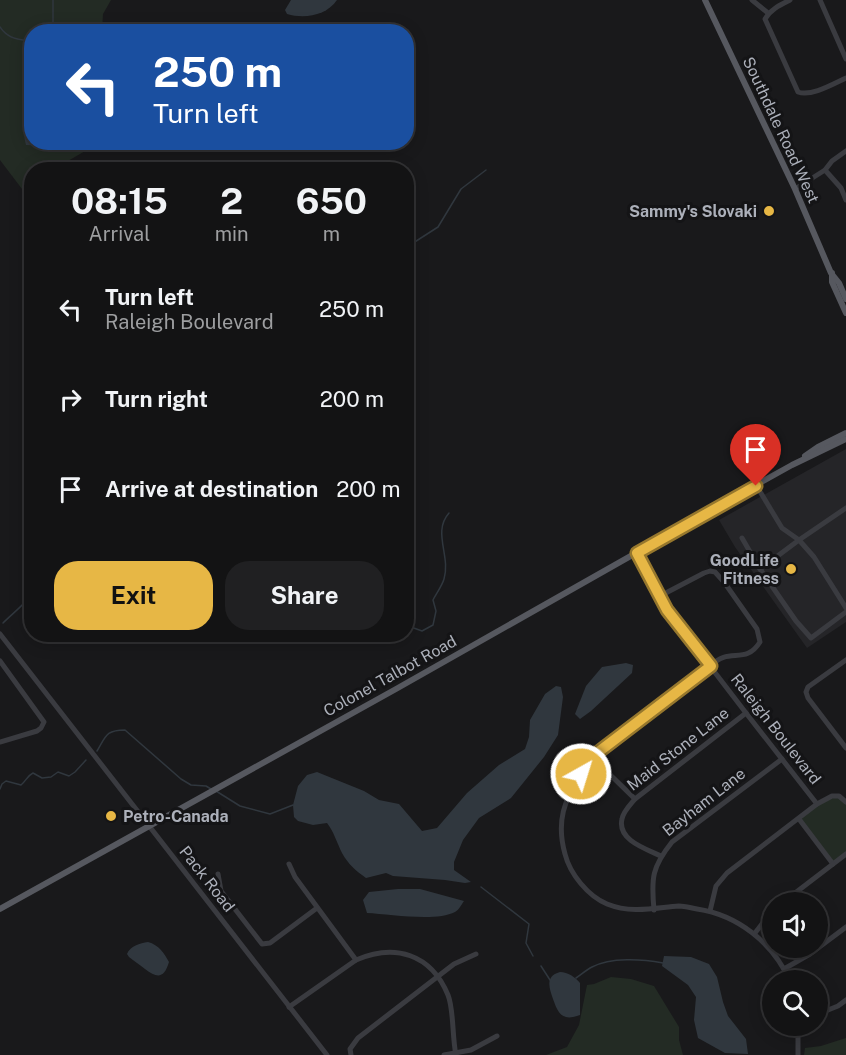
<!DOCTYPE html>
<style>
body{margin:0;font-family:"Public Sans",sans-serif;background:#202022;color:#f1f3f6;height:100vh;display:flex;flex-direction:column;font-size:22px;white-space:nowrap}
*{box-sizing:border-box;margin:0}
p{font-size:20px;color:#9d9ea0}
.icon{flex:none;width:33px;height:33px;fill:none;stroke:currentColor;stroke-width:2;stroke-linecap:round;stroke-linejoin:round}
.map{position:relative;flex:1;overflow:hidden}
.sheet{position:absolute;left:24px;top:162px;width:390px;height:480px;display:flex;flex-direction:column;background:#131314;border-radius:24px;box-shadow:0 3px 15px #0003,0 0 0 2px #323234}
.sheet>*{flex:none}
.top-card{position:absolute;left:24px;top:24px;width:390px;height:126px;border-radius:24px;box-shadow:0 3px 15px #0003,0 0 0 2px #323234;background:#1a4fa0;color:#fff;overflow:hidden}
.fabs{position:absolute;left:762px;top:892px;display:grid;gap:12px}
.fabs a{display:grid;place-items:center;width:66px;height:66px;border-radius:50%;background:#131314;box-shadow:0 3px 15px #0003,0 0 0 2px #323234;font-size:30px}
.pin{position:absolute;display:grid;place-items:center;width:51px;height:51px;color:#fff;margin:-62px -26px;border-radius:50% 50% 50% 0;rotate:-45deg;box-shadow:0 0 6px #0007}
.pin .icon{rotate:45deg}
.me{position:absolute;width:66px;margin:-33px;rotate:39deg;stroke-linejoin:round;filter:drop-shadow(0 0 4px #0008)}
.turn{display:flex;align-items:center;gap:21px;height:126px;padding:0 30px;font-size:27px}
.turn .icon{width:78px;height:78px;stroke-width:2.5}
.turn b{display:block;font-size:42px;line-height:51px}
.eta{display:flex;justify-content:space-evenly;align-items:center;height:102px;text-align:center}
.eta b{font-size:36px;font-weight:700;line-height:42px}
.primary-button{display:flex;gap:12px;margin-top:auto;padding:12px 30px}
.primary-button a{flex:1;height:69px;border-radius:24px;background:#e7b745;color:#111;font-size:24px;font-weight:700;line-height:69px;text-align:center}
.primary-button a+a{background:#202022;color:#f1f3f6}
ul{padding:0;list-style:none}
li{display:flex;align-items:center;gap:18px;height:90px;padding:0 30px}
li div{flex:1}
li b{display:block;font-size:22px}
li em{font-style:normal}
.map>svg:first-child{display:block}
.built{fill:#252528}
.green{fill:#232b24}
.water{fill:#30373e}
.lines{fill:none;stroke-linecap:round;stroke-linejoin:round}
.stream{stroke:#30373e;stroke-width:1.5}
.minor{stroke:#3a3b40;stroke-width:5}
.major{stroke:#56585f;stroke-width:6}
.route-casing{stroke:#96772d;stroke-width:15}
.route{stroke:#e7b745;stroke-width:10}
.poi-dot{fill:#e7b745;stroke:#141416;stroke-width:2}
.labels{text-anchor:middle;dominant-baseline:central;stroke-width:6;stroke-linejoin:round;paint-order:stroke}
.street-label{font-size:16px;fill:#acb0ba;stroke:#141416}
.poi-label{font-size:16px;font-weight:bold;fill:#acb0ba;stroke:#141416;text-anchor:end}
</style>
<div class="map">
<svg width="846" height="1055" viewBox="0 0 846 1055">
<rect width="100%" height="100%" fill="#19191b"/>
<path class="built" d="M846,449V622L807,648L735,547L719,520Z"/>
<g class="green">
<path d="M0,0H111L103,14L102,31L32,32V142L99,143L54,169L32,170L31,183L22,189L0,160Z"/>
<path d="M839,796L846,802V854L833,864L799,819L817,804Z"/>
<path d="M611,977L631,979L654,986L679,1027V1040L683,1055H546L567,1047L579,1025L587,985L594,984Z"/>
<path d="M846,1038V1055H804L805,1048L821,1046Z"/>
</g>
<g class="water">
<path d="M291,0H337C326,16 304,19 287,14L285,10Z"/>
<path d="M31,121L32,142L60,143L48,146L26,145C24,137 23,130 27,123Z"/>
<path d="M626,663L633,665L632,673L591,711L580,719L575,714L586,686L602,667Z"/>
<path d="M556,686L561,687L563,697L558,735L544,757L511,798L479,818L463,840L454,862V870L471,882L465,883L445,880L393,876L386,873L366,878C356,871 348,864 342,853C337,843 334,832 327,823L313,825L298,821L294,817L293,805L298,786L307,775L317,772L364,791L379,800L399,804L422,831L437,828L467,793L499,765L525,749L529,737L530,720L545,694Z"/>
<path d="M398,889H420L464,901C461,905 459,910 455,912C436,922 389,914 367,913L363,900L369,892Z"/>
<path d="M148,942C159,945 164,953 169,962C164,979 157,978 145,969C140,965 134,961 129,957L127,954C130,946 140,943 148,942Z"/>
<path d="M664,956L691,957L709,964L717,977L723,1002L728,1016L746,1039L748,1054L725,1053L698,1038L694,1020L696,997L688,985L662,966Z"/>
<path d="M560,972C568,972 575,977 580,983V1015C562,1022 558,1013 553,999C549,988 545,976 560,972Z"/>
</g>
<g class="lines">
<g class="stream">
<path d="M0,27C7,38 19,41 32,40"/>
<path d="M50,32L53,23V0"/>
<path d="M406,259L410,245L438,227L461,189L486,170"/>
<path d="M406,622L411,627L422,631L433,625L436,611L433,600C436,594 442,586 444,579C451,556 432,532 449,513"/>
<path d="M3,623C13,613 24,605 32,594"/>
<path d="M97,751C106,736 106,730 125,730L181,779L191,785L206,786L211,789"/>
<path d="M0,789L2,784L6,781L21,785C26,781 27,776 33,773L42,778L51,777L58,772L69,776L75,772L86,760"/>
<path d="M216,791L240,806L270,814L293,805"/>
<path d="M481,887L529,924L526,943L533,956"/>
<path d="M541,966L550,980"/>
<path d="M576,978C581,975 586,970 592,967C611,957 642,959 663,963"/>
</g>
<g class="minor">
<path d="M752,0L768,13"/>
<path d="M790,0C780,5 771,9 765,19L798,92C811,97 833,84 846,78"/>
<path d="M820,0L846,59"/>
<path d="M825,170L841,188L846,200"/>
<path d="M795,189L825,170L832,161L846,151"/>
<path d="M756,485L782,528L799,540L760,569L796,621L811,638L846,612"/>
<path d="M846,508L799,540L814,557L846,608"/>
<path d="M742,538L760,569"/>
<path d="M637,553L667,610L746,713L817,804"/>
<path d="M660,596L704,573L710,571L715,572L724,582L757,629L760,642C745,666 729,646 711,666C688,683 665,701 642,718C626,730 605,743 592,758C588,762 585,768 582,773C564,799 556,822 565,854C570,874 588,896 607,904C632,914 654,908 679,906C685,906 691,908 697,909C738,915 773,943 790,981"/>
<path d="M0,634L327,1055"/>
<path d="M846,660L808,687L806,692L808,698L846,748"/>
<path d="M0,661L44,722L41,728L37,731L0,742"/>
<path d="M592,757L635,799"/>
<path d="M799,819L833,864L846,854"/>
<path d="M661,856C646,849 617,840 622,819C623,812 630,805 635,799L746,713"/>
<path d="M289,864L295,877L356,960"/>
<path d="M218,874L221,891L262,944L270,943L317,908"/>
<path d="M782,903L833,864"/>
<path d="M654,910C651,878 652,867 672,842L782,759"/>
<path d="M710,911L716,886L727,873L817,804L832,796H839L846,802"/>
<path d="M755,933L772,911"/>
<path d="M784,969L810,954L846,927"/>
<path d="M289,1007L356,960C395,943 431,954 448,995C454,1010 452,1037 456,1055"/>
<path d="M818,1014L838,1006L846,1000"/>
<path d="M351,1055L350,1049L358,1038L454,964L476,954"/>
<path d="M444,1055L471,1050L497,1036"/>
<path d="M798,1055V1026"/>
</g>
<g class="major">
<path d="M705,0L795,189L831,273L839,283L846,299"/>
<path d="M832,273V282L846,313"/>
<path d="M805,456L818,447L846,433"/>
<path d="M0,909L396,689L756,485L792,465L846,439"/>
</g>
</g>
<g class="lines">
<defs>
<path id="route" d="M581,774L592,757L601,750L711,666L667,610L637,553L756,486"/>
</defs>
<use href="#route" class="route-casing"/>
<use href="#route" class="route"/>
</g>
<g class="poi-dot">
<circle cx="769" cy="211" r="6"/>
<circle cx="791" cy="569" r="6"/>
<circle cx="111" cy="816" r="6"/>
</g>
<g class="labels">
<g class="street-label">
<text transform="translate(781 130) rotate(65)">Southdale Road West</text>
<text transform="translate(390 676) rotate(-29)">Colonel Talbot Road</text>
<text transform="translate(776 729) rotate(52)">Raleigh Boulevard</text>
<text transform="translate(678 749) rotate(-38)">Maid Stone Lane</text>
<text transform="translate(704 802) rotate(-38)">Bayham Lane</text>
<text transform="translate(207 879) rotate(52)">Pack Road</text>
</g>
<g class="poi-label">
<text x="757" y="211">Sammy's Slovaki</text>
<text x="779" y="560">GoodLife<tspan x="779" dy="18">Fitness</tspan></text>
<text x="123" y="816" text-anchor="start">Petro-Canada</text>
</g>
</g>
</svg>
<div class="fabs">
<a><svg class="icon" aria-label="sound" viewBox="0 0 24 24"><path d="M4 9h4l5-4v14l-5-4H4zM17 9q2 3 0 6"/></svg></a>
<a><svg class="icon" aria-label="search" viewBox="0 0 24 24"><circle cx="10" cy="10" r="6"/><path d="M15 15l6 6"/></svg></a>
</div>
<div class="pin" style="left:756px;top:486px;background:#d93025"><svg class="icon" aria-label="arrive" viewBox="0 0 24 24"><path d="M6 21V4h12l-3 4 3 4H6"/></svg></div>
<svg class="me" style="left:581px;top:774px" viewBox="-20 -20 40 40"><circle r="17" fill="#e7b745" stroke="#fff" stroke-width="3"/><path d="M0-11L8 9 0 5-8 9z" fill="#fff"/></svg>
<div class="top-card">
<div class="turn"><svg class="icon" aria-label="left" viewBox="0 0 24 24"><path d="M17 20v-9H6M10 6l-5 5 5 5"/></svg><div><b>250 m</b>Turn left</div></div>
</div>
<section class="sheet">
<div class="eta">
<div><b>08:15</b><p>Arrival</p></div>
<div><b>2</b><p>min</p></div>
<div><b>650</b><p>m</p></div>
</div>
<ul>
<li><svg class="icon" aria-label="left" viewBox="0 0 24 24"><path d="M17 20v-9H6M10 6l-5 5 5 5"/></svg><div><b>Turn left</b><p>Raleigh Boulevard</p></div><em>250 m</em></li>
<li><svg class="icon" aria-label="right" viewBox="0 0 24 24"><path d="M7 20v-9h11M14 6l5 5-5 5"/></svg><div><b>Turn right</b></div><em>200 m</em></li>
<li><svg class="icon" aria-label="arrive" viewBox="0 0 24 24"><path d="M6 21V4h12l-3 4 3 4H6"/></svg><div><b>Arrive at destination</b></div><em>200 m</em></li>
</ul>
<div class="primary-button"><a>Exit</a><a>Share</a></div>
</section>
</div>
